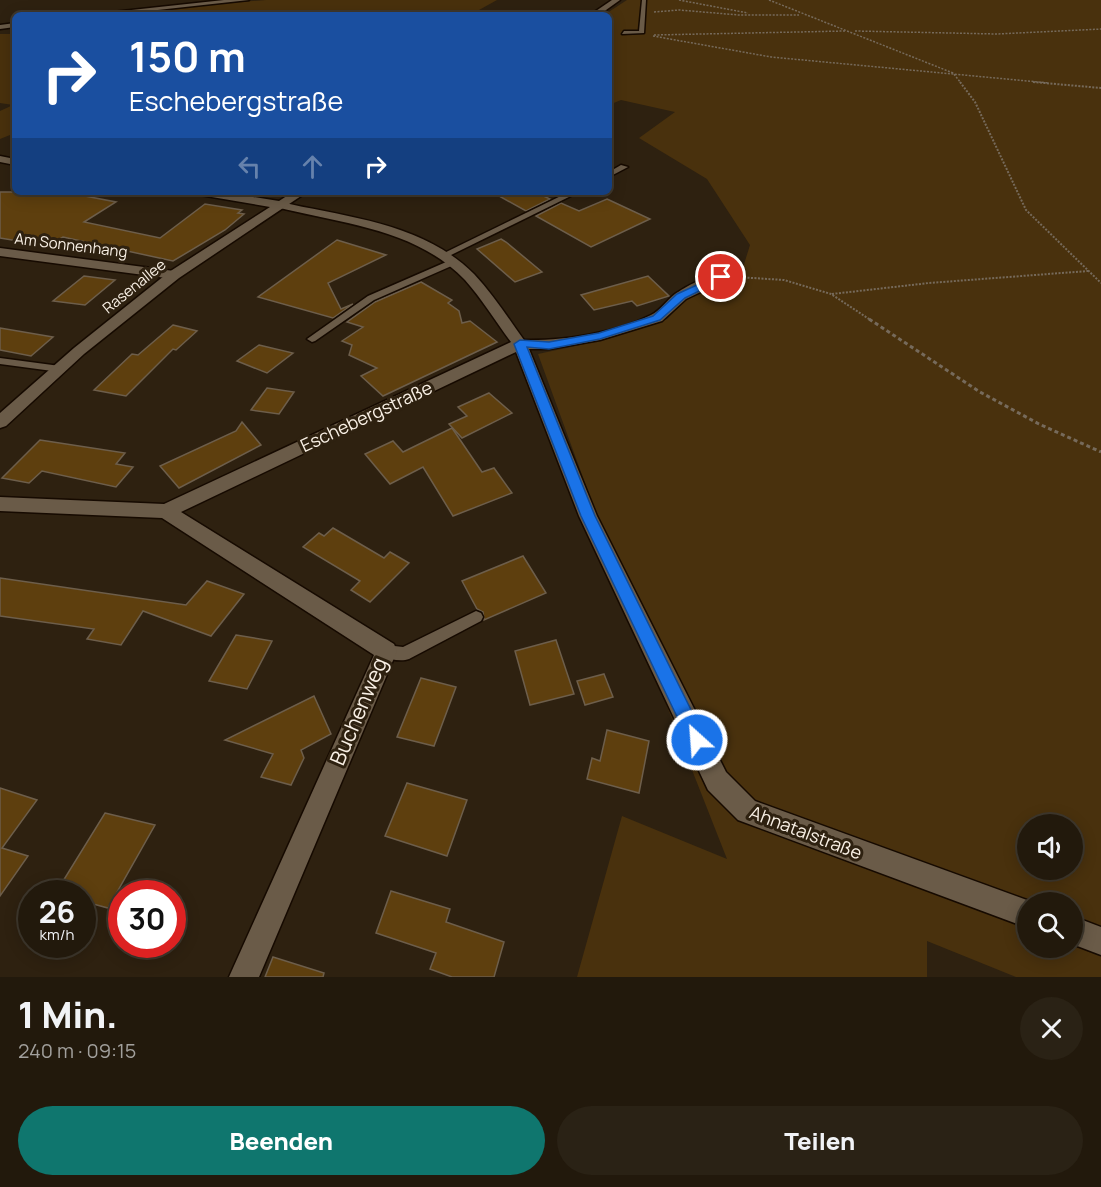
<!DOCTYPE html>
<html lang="de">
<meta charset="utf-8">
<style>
body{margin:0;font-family:Manrope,sans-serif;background:#2a2215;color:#f1f3f6;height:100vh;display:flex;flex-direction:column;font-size:22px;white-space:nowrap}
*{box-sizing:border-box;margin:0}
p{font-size:20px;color:#a2a09d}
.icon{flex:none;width:33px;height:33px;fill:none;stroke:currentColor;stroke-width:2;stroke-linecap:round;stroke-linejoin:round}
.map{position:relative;height:977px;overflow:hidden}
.details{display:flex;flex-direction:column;background:#22190c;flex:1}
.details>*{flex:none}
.top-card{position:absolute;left:12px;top:12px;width:600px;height:183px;border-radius:9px;box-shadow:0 3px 15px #0003,0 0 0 2px #3f382d;background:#1a4fa0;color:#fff;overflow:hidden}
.controls{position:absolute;left:1017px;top:814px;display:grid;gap:12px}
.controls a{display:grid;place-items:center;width:66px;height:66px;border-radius:50%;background:#22190c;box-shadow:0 3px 15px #0003,0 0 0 2px #3f382d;font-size:30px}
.speed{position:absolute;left:18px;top:880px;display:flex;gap:12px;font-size:30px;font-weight:700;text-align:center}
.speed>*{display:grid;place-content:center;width:78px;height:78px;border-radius:50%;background:#22190c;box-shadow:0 3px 15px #0003,0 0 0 2px #3f382d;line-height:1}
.speed small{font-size:15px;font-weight:400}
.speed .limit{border:9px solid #d22;background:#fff;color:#111}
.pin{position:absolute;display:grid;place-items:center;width:51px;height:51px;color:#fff;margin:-26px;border:3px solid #fff;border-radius:50%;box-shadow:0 2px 6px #0007}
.me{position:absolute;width:66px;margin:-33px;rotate:334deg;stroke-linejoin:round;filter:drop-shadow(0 0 4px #0008)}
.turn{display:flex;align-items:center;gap:21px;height:126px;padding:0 18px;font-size:27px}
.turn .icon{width:78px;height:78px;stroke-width:2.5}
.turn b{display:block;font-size:42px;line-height:51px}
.lanes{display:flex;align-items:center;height:57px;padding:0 18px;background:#0003;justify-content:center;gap:30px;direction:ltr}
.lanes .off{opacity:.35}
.round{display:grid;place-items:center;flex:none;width:63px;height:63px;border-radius:32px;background:#2a2215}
.head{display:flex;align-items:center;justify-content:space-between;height:102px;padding:0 18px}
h1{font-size:36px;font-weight:800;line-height:45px}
.button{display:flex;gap:12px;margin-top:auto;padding:12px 18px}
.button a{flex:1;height:69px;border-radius:36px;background:#0f766e;color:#fff;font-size:24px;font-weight:800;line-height:69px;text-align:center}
.button a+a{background:#2a2215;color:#f1f3f6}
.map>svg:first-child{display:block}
.green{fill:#49310d;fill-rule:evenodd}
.building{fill:#5e3f0e;stroke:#6d5e4b;stroke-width:1.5}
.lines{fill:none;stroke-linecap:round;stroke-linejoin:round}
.lane-casing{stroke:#160a00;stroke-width:3}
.street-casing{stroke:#160a00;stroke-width:3}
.secondary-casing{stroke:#160a00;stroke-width:3}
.path-far2{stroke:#766a5b;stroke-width:1.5;stroke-dasharray:2 1.5;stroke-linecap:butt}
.path-far1{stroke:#766a5b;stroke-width:2;stroke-dasharray:2 1.5;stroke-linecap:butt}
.path{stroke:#766a5b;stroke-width:3;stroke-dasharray:4 3;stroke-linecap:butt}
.lane{fill:#6a5b48;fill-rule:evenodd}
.street{fill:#6a5b48;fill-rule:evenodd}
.secondary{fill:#6a5b48;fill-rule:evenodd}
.route{fill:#1a73e8;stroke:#114b97;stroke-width:1.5}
.labels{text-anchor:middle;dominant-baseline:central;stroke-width:6;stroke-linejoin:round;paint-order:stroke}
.far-street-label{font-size:15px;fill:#f9f0e5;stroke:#2e2110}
.street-label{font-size:18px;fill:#f9f0e5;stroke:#2e2110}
.near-street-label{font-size:21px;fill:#f9f0e5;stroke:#2e2110}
</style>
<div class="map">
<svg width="1101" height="977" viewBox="0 0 1101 977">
<rect width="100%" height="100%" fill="#2e2110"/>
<g class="green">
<path d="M266,0H497L470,15H95L143,9Z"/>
<path d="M627,0H1101V977H1016L927,941V977H577L622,816L727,859L659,686L538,354L580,345L667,319L685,301L710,286L741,274L750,245L707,179L639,138L675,112L621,100L609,105V15H604ZM1028,825H1072V870H1028ZM1028,903H1072V948H1028Z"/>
<path d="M0,34H15V133L0,139V111L13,105L0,103Z"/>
</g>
<g class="building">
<path d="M0,192H64L116,202L84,222L160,238L205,204L242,210L238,213L244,214L225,230L173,261L63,237L48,246L0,238Z"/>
<path d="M492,192H535L550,199L526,211Z"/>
<path d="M607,199L650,219L591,247L536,216L561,203L579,211Z"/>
<path d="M501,239L506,242L542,272L515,282L477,249Z"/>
<path d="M337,240L386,255L328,283L341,309L353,304L333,318L258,297Z"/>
<path d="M84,276L115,280L85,305L53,301Z"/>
<path d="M648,276L669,296L637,306L632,301L594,310L581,295Z"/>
<path d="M421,282L452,300L448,303L459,311L462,323L470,321L497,342L383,396L361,376L377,368L349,355L352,345L342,341L363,327L347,322L375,302Z"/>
<path d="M173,325L197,331L176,350L173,349L126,396L94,390L132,354L138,355Z"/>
<path d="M0,328L53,337L31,356L0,350Z"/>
<path d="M259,345L293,353L267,373L237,361Z"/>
<path d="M267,388L294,392L279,414L251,410Z"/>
<path d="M489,393L512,413L462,438L449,424L467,416L458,407Z"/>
<path d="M242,422L261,445L179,488L160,466L236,431Z"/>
<path d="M452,428L482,472L494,468L512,493L453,516L423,467L390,484L365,454L393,441L403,452Z"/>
<path d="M40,440L125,453L116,464L133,467L116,487L42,471L29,483L2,478Z"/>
<path d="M333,528L384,558L390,552L409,563L370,602L351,590L360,581L303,547L319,533L324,536Z"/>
<path d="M523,556L546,593L484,620L483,612L477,609L462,581Z"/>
<path d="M0,578L186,605L207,581L244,594L211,636L143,611L121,645L87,639L94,629L0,616Z"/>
<path d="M236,635L272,641L247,689L209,681Z"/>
<path d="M556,640L574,694L530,705L515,651Z"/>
<path d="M604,674L613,697L585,705L577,681Z"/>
<path d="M421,678L456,687L434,746L397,737Z"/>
<path d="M314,696L331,734L301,750L304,758L291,785L261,777L273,754L225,740Z"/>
<path d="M607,730L649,741L639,793L587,779L592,758L600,761Z"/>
<path d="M407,783L467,800L447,856L385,836Z"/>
<path d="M0,788L37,800L2,848L28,856L0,896Z"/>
<path d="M105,813L155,825L108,908L82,901V894H55Z"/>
<path d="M391,891L450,909L446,922L504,942L494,977H452L430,969L436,953L376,933Z"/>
<path d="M273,957L324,973L323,977H265Z"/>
</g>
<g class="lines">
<defs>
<g id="lane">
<path d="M642,0H646L644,33L622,34L624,31H639Z"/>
<path d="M621,165L628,167L609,177V172Z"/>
<path d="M569,192H579L447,257L440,255Z"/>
<path d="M453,259L456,260V264L374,300L315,341L312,342L307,339L368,296Z"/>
<path d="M0,358L60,366L65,369L60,372L0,364Z"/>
<path d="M476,611L481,613L483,617L481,621L409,659C401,662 389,659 381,656L379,651L381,646L386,645L403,647Z"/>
</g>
<g id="street">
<path d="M224,0H249L112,15H85Z"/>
<path d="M15,23V27L0,29V25Z"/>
<path d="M280,202C347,217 423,223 474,274C493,294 508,318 524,340C563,341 616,333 651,315C660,311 667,300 675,294C685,287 713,271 726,274V280L686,299L662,321L600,340L549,349H529L597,516L726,772L755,801L1035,903H1028V928L738,820L708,790L579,516L516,352L181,512L394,644L397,651L259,977H229L374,655L162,518L0,511V497L164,504L511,342C496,322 482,299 465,280C415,228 342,224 276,207V203Z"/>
<path d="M0,248L174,271L181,275L174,279L0,256Z"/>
<path d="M1072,916L1101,927V955L1072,944Z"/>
</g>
<g id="secondary">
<path d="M612,0H620L599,15H590Z"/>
<path d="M0,156L15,159V165L0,162Z"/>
<path d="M194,192H221L279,201L293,192H307L179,278L84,354L6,426L0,428V413L74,348L169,272L270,207L200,195Z"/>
</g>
</defs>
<use href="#lane" class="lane-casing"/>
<use href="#street" class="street-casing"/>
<use href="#secondary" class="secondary-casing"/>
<g class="path-far2">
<path d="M679,0L748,13"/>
<path d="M769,0L953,73L961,83"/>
<path d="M654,12L679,10L739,15H799"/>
<path d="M855,31L997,34L1101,29"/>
<path d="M654,35L845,31"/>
<path d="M653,36L771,57L1049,83"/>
</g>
<g class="path-far1">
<path d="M960,82L975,102L1026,210L1101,283"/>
<path d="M1033,82L1101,88"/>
<path d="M737,277L784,280L831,294L872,321"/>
<path d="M832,294L929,283L1088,271"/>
</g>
<path class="path" d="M869,319L980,392L1039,424L1101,452"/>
<use href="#lane" class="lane"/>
<use href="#street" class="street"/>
<use href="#secondary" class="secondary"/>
</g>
<path class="route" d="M721,274L724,275V279L685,298L660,320L600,339L549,349L527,347L595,516L706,740L704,746L697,749L691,746L581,516L514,344L520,340L549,342L599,333L653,316L677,294Z"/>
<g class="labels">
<g class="far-street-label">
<text transform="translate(71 245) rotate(7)">Am Sonnenhang</text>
<text transform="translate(134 286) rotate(-39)">Rasenallee</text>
</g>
<g class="street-label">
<text transform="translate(366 416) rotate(-25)">Eschebergstraße</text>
<text transform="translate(806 832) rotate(21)">Ahnatalstraße</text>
</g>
<g class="near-street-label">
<text transform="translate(358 711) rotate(-67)">Buchenweg</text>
</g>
</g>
</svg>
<div class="controls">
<a><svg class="icon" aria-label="sound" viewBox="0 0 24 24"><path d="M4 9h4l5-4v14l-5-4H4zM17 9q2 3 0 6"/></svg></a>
<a><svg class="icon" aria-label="search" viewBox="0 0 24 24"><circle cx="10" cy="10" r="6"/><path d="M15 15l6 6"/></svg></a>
</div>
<div class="speed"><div>26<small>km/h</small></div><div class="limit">30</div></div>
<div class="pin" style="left:721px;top:277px;background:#d93025"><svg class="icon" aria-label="arrive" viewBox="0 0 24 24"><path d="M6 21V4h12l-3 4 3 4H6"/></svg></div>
<svg class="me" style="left:697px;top:740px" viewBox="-20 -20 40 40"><circle r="17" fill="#1a73e8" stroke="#fff" stroke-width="3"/><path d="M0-11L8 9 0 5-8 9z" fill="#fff"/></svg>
<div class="top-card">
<div class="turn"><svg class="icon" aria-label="right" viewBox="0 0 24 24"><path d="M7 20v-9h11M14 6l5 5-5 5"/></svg><div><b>150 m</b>Eschebergstraße</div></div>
<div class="lanes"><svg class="icon off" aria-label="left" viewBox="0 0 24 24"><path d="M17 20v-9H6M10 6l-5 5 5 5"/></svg><svg class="icon off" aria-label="ahead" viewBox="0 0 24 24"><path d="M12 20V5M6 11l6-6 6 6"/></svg><svg class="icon" aria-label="right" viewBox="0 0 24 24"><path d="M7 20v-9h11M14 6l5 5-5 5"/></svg></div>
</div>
</div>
<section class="details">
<div class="head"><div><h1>1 Min.</h1><p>240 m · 09:15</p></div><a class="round"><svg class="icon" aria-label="close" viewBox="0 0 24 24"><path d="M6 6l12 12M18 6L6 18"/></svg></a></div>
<div class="button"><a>Beenden</a><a>Teilen</a></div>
</section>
